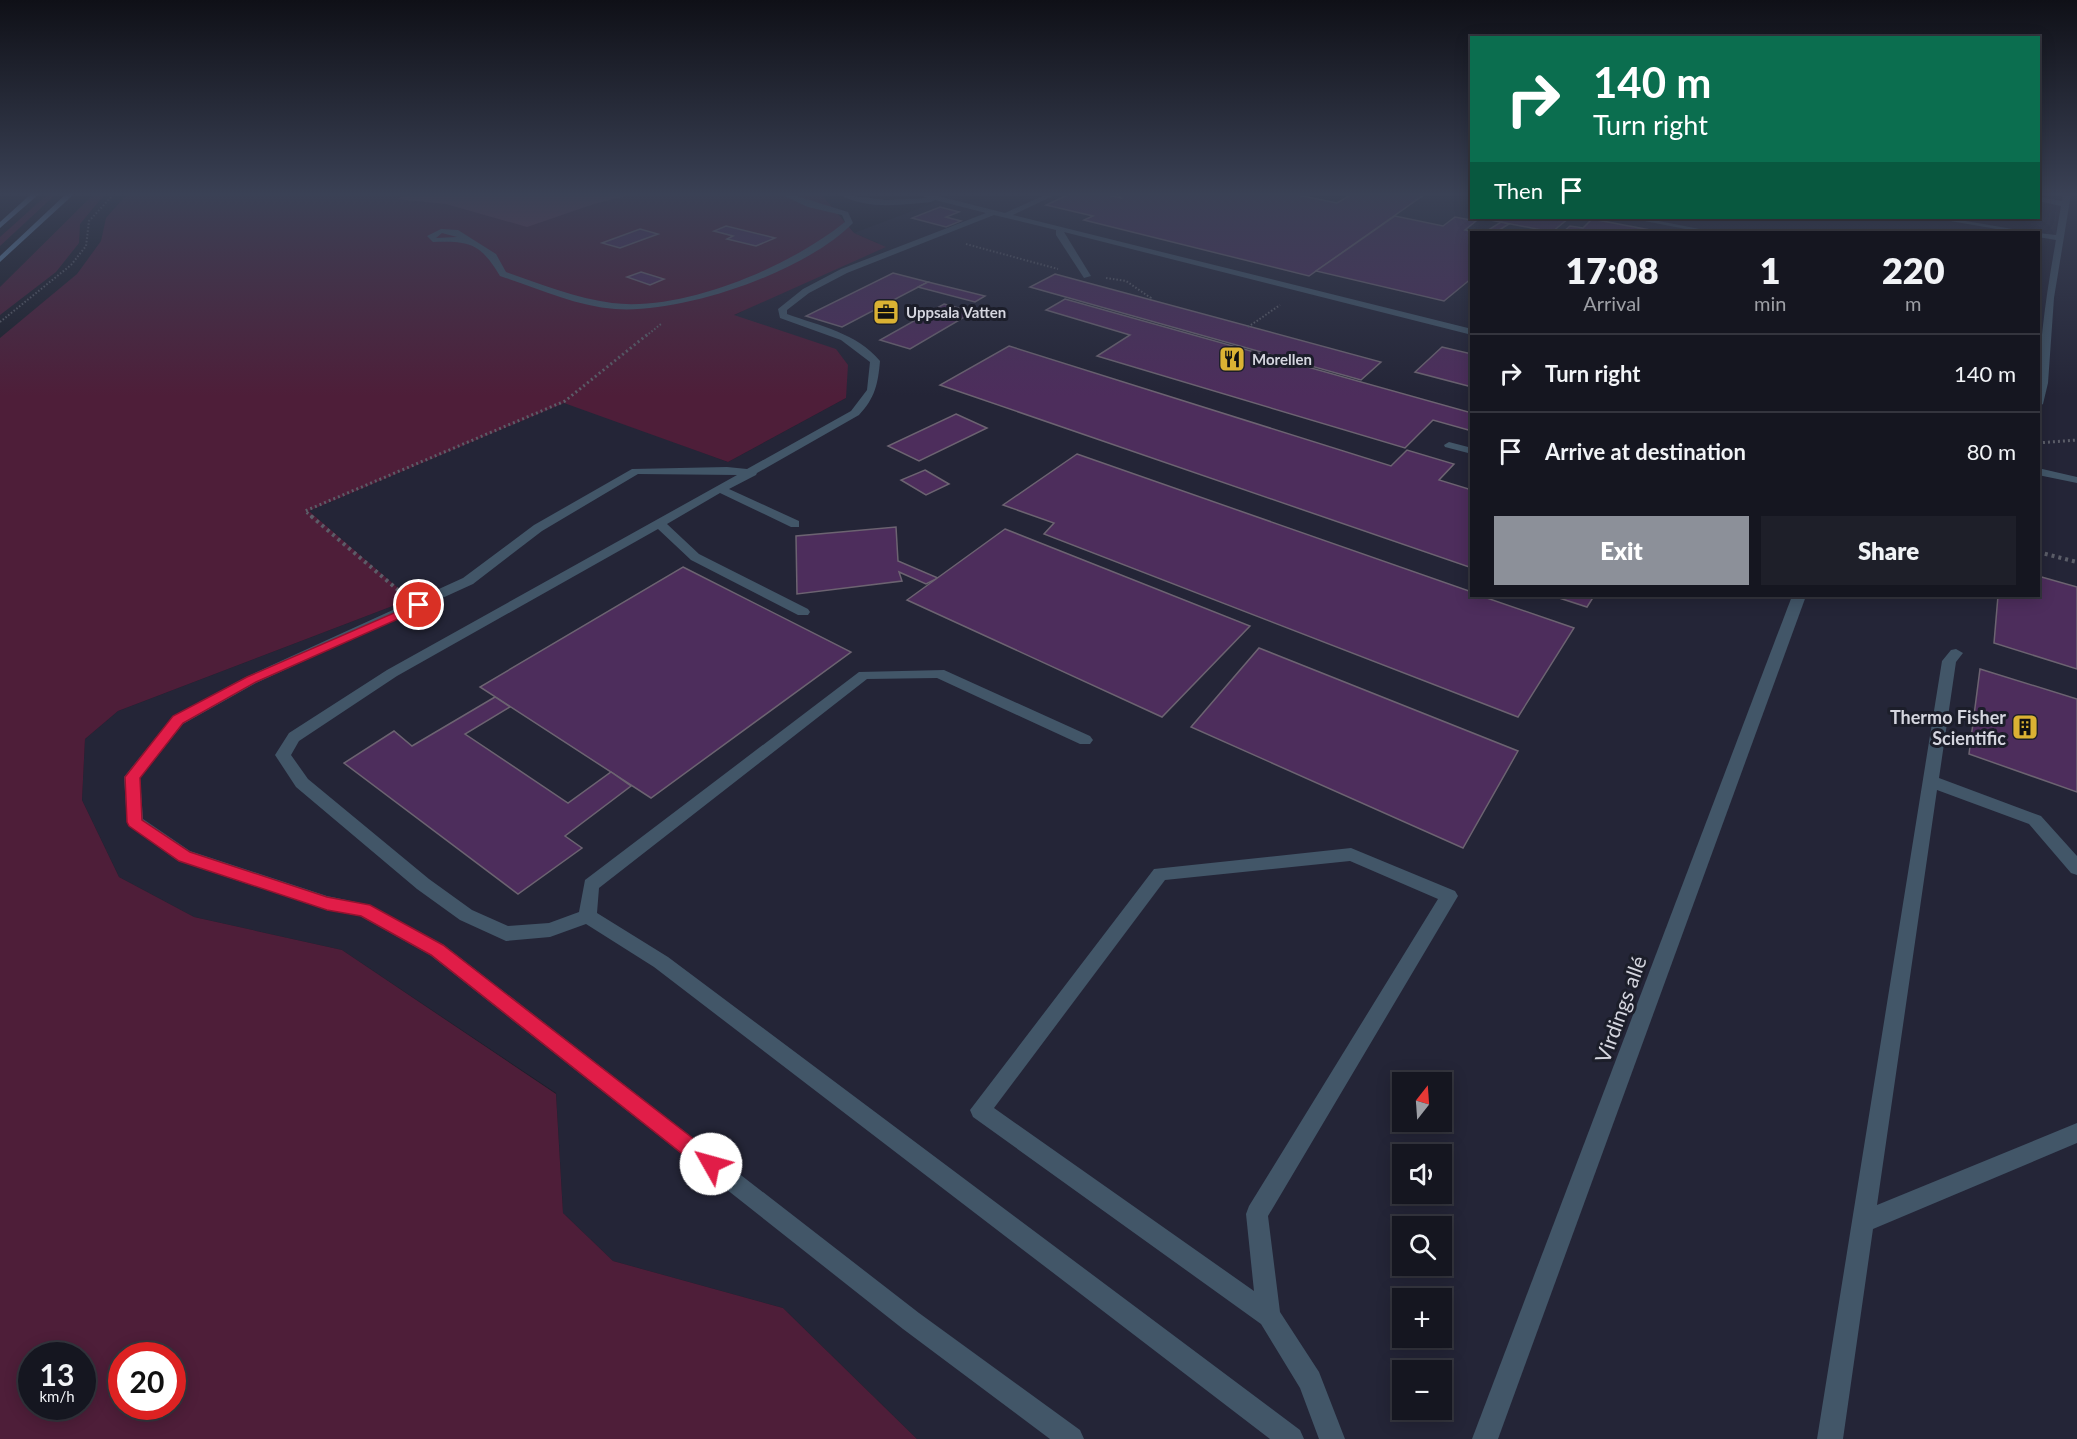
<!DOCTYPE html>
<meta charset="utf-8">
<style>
body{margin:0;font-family:Lato,sans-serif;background:#1e1f29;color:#f1f3f6;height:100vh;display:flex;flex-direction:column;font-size:22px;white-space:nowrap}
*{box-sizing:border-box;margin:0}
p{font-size:20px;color:#9d9fa5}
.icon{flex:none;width:33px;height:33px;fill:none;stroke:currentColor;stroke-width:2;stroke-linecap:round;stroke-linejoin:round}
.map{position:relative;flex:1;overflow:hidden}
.drawer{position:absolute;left:1470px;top:231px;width:570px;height:366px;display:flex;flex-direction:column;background:#151620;border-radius:0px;box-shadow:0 3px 15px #0003,0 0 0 2px #34353e}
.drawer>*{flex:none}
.banner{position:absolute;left:1470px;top:36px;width:570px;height:183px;border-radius:0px;box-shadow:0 3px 15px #0003,0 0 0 2px #34353e;background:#0b6e4f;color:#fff;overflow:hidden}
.needle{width:39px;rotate:17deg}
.controls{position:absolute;left:1392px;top:1072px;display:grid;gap:12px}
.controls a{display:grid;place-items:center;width:60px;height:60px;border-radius:0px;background:#151620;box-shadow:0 3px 15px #0003,0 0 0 2px #34353e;font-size:30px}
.speed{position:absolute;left:18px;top:1342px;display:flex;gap:12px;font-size:30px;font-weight:700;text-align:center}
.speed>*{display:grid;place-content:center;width:78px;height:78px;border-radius:50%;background:#151620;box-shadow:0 3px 15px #0003,0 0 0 2px #34353e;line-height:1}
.speed small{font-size:15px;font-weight:400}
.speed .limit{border:9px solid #d22;background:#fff;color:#111}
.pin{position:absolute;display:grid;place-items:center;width:51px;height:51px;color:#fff;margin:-26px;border:3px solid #fff;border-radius:50%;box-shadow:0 2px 6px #0007}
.me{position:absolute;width:66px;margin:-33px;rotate:308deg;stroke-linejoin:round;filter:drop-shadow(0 0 4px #0008)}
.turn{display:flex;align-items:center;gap:21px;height:126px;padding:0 24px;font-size:27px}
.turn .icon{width:78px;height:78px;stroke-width:2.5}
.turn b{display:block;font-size:42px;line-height:51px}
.then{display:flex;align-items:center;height:57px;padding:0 24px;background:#0003;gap:12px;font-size:22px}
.eta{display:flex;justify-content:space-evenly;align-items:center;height:102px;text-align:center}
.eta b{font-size:36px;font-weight:800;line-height:42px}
.primary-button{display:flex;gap:12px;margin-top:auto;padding:12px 24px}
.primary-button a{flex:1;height:69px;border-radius:0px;background:#8c9099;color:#fff;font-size:24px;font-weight:800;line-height:69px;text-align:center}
.primary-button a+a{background:#1e1f29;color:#f1f3f6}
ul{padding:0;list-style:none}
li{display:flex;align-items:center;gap:18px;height:78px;padding:0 24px;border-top:2px solid #34353e}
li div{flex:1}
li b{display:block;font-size:22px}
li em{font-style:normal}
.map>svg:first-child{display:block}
.built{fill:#242537;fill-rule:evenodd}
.green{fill:#4e1e39;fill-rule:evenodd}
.forest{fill:#6d3754}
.building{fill:#4d2d5c;stroke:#6c6371;stroke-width:1.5}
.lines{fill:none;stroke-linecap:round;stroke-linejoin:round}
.path-far2{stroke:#5b5d68;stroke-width:2;stroke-dasharray:1.5 2;stroke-linecap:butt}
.path-far1{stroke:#5b5d68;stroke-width:3;stroke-dasharray:2 3;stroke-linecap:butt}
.path{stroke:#5b5d68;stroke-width:4;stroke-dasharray:3 4;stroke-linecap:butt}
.minor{fill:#425668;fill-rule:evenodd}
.major{fill:#628cb1;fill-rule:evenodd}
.route{fill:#e11d48;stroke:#92132f;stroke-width:1.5}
.labels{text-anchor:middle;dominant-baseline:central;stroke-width:6;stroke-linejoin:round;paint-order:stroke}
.far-poi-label{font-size:15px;font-weight:bold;fill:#d5d6df;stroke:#1c1e2a;text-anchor:start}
.poi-label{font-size:18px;font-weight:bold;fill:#d5d6df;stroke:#1c1e2a;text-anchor:end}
.near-street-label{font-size:21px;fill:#d5d6df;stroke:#1c1e2a}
</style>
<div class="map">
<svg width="2077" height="1439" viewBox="0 0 2077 1439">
<rect width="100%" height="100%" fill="#1c1e2a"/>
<path class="built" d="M1032,194H1471L1472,218H2038L2039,194H2077V1439H917L783,1308L613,1261L563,1213L556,1093L342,950L194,917L119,877L82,800L85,739L118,711L411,599L309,511L565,402L728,462L846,398L733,316L878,243L854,233L952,196L975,202L987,198L1018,200ZM1472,232H2038V596H1472ZM1402,1083H1442V1122H1402ZM1402,1155H1442V1194H1402ZM1402,1227H1442V1266H1402ZM1402,1299H1442V1338H1402ZM1402,1371H1442V1410H1402Z"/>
<g class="green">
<path d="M48,194H56L0,246V237Z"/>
<path d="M94,194H105L80,224L79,243L56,272L0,315V287Z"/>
<path d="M127,194H821L854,233L886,247L734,315L836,349L848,365L846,398L728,462L564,403L309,511L411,599L118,711L85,739L82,800L119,877L194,917L342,950L556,1094L563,1213L613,1261L783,1308L917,1439H0V338L77,274L101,241L106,218ZM32,1356H82V1407H32ZM122,1356H172V1407H122Z"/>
</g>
<path class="forest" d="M413,194H633L594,204L527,227L446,204L396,199Z"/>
<g class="building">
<path d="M1070,194H1105L1121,198L1117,194H1293L1337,203L1352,194H1425L1309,276L1084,220L1093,216L1046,205Z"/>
<path d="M940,207L959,212L946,217L961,221L946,227L912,218Z"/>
<path d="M1395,216L1443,226L1455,217L1476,221L1465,230L1478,232H1472V278L1444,301L1316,271Z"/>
<path d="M1480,218H1569L1552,232Z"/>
<path d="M1592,219L1650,230L1647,232H1563L1570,226L1583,228Z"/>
<path d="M1501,222L1509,224L1496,232H1485Z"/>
<path d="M726,226L775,238L756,246L727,239L733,236L714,231Z"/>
<path d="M640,229L658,234L620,248L602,243Z"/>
<path d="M641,272L664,279L650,285L627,277Z"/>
<path d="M893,273L928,282L842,327L806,316Z"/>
<path d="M1055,274L1092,284L1381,362L1361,380L1030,287Z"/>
<path d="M928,282L985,296L975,302L918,287Z"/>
<path d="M1065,299L1472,413V431L1433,420L1405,448L1097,356L1130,335L1046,310Z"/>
<path d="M944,304L973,312L910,349L880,340Z"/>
<path d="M1009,346L1391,466L1407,450L1454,464L1439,480L1472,490V568L940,385Z"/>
<path d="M1442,347L1472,354V387L1415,372Z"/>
<path d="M956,414L987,428L919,461L888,446Z"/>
<path d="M1077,454L1472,592V596H1481L1574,628L1518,717L1044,534L1054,523L1003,505Z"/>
<path d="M925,470L949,484L926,495L901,480Z"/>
<path d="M896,527L898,561L938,578L926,584L899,572L902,581L797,594L796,536Z"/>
<path d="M1005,529L1250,626L1162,717L907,600Z"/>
<path d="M683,567L851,652L651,798L480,687Z"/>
<path d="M2038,576L2077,587V669L1994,643L1998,596H2038Z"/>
<path d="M1553,596H1594L1587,607Z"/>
<path d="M1259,648L1518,751L1463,848L1191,727Z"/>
<path d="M1980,669L2077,699V792L1969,754Z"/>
<path d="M495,697L510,707L465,734L568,803L611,772L631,786L565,836L582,848L518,894L344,763L394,731L412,746Z"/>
</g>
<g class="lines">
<g class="path-far2">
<path d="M966,244L1058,269"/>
<path d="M1106,278L1126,281L1151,298L1150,300"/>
<path d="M0,322L71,265L86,246L89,221L114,194"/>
<path d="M1248,327L1280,305"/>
<path d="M646,336L661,324"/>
</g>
<g class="path-far1">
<path d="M2038,443L2077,440"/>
<path d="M312,517L305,511L565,401L648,334"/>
</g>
<g class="path">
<path d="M311,516L398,590"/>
<path d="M2038,552L2077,562"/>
</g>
<g class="minor">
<path d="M780,194H790L848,212L853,223C805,272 683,314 615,309C576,306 537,288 500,276C480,243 470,241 433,242L427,236L441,229L458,230L496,254L506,272C540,284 576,298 612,303C684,312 789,267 845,222L842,215L808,207ZM442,233L457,237L436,238Z"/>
<path d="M839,194L886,200L928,198L917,194H930L1005,213L1047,194H1057L1013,215L1472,329V335L1064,232L1091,276L1084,278L1056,235V230L994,215L847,273L809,293L787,310V314C820,326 857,333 880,361C878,384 875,398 859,415L757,473L756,475L729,489L799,521V527H791L720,493L667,524L699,554L808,609L810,612L808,615H798L691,560L658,529L397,676L299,741L291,755L308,779L429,879L472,910L508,926L549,923L579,912L585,880L859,672L944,670L1090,736L1093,740L1090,744H1080L937,678L867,679L599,888L597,913L668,957L1300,1430L1304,1439H1270L654,967L586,924L550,937L506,941L460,920L417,889L296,787L275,755L289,733L387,670L737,475L638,474L542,531L473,584L256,683L183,724L140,778L143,819L190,851L327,896L370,905L444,945L919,1313L1080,1430L1084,1439H1050L903,1329L430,955L360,916L327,910L178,861L129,826L127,822L124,777L173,716L246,677L463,578L534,525L632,469L727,467L747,469L851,411L867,390L870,362L841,340L780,318L778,309L803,289L841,269L986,213L935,200L931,202C902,205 865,210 839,194Z"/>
<path d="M2063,194H2071L2054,298L2048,383L2043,404L2038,407C2038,351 2046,295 2056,240L2038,237V233L2056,235L2061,206L2038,201V197L2062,201Z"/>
<path d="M1629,218H1643L1715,232H1701Z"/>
<path d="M1933,218H1948L2030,232H2014Z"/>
<path d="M1449,442L1472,448V454L1445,447L1444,445Z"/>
<path d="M2038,468L2077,477V483L2038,475Z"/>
<path d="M1792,596H1806L1498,1439H1472Z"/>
<path d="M1956,649L1963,653L1956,662L1939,778L2041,816L2077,856V875L2071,873L2029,824L1937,790L1877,1205L2077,1123V1143L1873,1229L1843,1439H1817L1942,661L1951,650Z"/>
<path d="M1351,848L1455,891L1458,896L1268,1216L1280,1312L1319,1372L1345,1439H1319L1300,1388L1261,1324L973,1117L970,1110L1154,869ZM1350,861L1438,899L1249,1206L1246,1214L1254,1291L994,1108L1165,880Z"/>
</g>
<g class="major">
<path d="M31,194H39L0,228V222Z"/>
<path d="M66,194H74L0,262V256Z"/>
</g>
</g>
<linearGradient id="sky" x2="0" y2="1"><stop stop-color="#0f1017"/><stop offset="0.49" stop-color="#3a4155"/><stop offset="1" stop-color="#3a4155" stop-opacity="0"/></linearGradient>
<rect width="2077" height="396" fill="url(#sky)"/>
<path class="route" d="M419,602L425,605L423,608L256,682L183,723L140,778L142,820L190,852L327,897L370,905L443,945L717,1157L720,1164L717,1171L711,1173L704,1171L431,955L361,916L327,910L179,861L129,826L127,822L125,777L173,716L247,677Z"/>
<defs>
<symbol id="office-square" viewBox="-11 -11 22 22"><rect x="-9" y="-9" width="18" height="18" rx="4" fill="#dbb233" stroke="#1c1e2a"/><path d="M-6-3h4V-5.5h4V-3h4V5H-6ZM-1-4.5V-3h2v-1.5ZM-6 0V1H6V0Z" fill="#111"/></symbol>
<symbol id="restaurant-square" viewBox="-11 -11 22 22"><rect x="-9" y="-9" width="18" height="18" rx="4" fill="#dbb233" stroke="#1c1e2a"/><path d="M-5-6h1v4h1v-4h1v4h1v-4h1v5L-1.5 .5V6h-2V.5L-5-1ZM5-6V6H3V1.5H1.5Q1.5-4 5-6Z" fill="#111"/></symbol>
<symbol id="building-square" viewBox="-11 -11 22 22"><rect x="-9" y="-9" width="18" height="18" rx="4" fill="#dbb233" stroke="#1c1e2a"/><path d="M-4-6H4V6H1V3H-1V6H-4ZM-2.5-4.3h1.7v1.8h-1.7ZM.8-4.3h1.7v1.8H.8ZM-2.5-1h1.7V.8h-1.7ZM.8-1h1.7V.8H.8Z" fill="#111"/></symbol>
</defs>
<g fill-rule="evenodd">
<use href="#office-square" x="871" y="297" width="30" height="30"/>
<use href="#restaurant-square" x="1217" y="344" width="30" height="30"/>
<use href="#building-square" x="2010" y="712" width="30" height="30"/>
</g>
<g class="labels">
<g class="far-poi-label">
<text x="906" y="312">Uppsala Vatten</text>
<text x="1252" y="359">Morellen</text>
</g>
<g class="poi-label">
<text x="2006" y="717">Thermo Fisher<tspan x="2006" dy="21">Scientific</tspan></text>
</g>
<g class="near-street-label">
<text transform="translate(1620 1009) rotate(-70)">Virdings allé</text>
</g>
</g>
</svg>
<div class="controls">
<a><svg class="needle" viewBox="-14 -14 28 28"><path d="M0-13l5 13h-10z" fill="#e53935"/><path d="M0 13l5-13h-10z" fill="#9d9fa5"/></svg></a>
<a><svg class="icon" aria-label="sound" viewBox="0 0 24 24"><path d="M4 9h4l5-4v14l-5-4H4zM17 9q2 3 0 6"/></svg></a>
<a><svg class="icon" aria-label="search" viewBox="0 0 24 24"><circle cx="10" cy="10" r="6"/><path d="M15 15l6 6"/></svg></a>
<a>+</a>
<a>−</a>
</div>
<div class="speed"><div>13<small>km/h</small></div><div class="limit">20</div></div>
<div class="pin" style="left:419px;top:605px;background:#d93025"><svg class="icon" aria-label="arrive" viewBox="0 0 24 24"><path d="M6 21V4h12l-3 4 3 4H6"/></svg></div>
<svg class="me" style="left:711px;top:1164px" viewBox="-20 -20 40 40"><circle r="19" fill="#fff"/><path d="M0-13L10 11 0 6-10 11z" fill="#e11d48"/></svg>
<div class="banner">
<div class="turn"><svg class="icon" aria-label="right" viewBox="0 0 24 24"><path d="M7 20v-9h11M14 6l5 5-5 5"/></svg><div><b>140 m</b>Turn right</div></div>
<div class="then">Then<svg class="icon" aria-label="arrive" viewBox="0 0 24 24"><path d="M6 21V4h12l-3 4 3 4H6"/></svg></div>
</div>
<section class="drawer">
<div class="eta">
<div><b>17:08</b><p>Arrival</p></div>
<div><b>1</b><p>min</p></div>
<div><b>220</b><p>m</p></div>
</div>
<ul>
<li><svg class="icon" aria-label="right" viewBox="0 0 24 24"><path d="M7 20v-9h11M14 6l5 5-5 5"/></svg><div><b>Turn right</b></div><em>140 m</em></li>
<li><svg class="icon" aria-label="arrive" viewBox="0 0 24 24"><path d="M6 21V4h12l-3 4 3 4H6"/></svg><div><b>Arrive at destination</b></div><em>80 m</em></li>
</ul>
<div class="primary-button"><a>Exit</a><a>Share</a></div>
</section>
</div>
